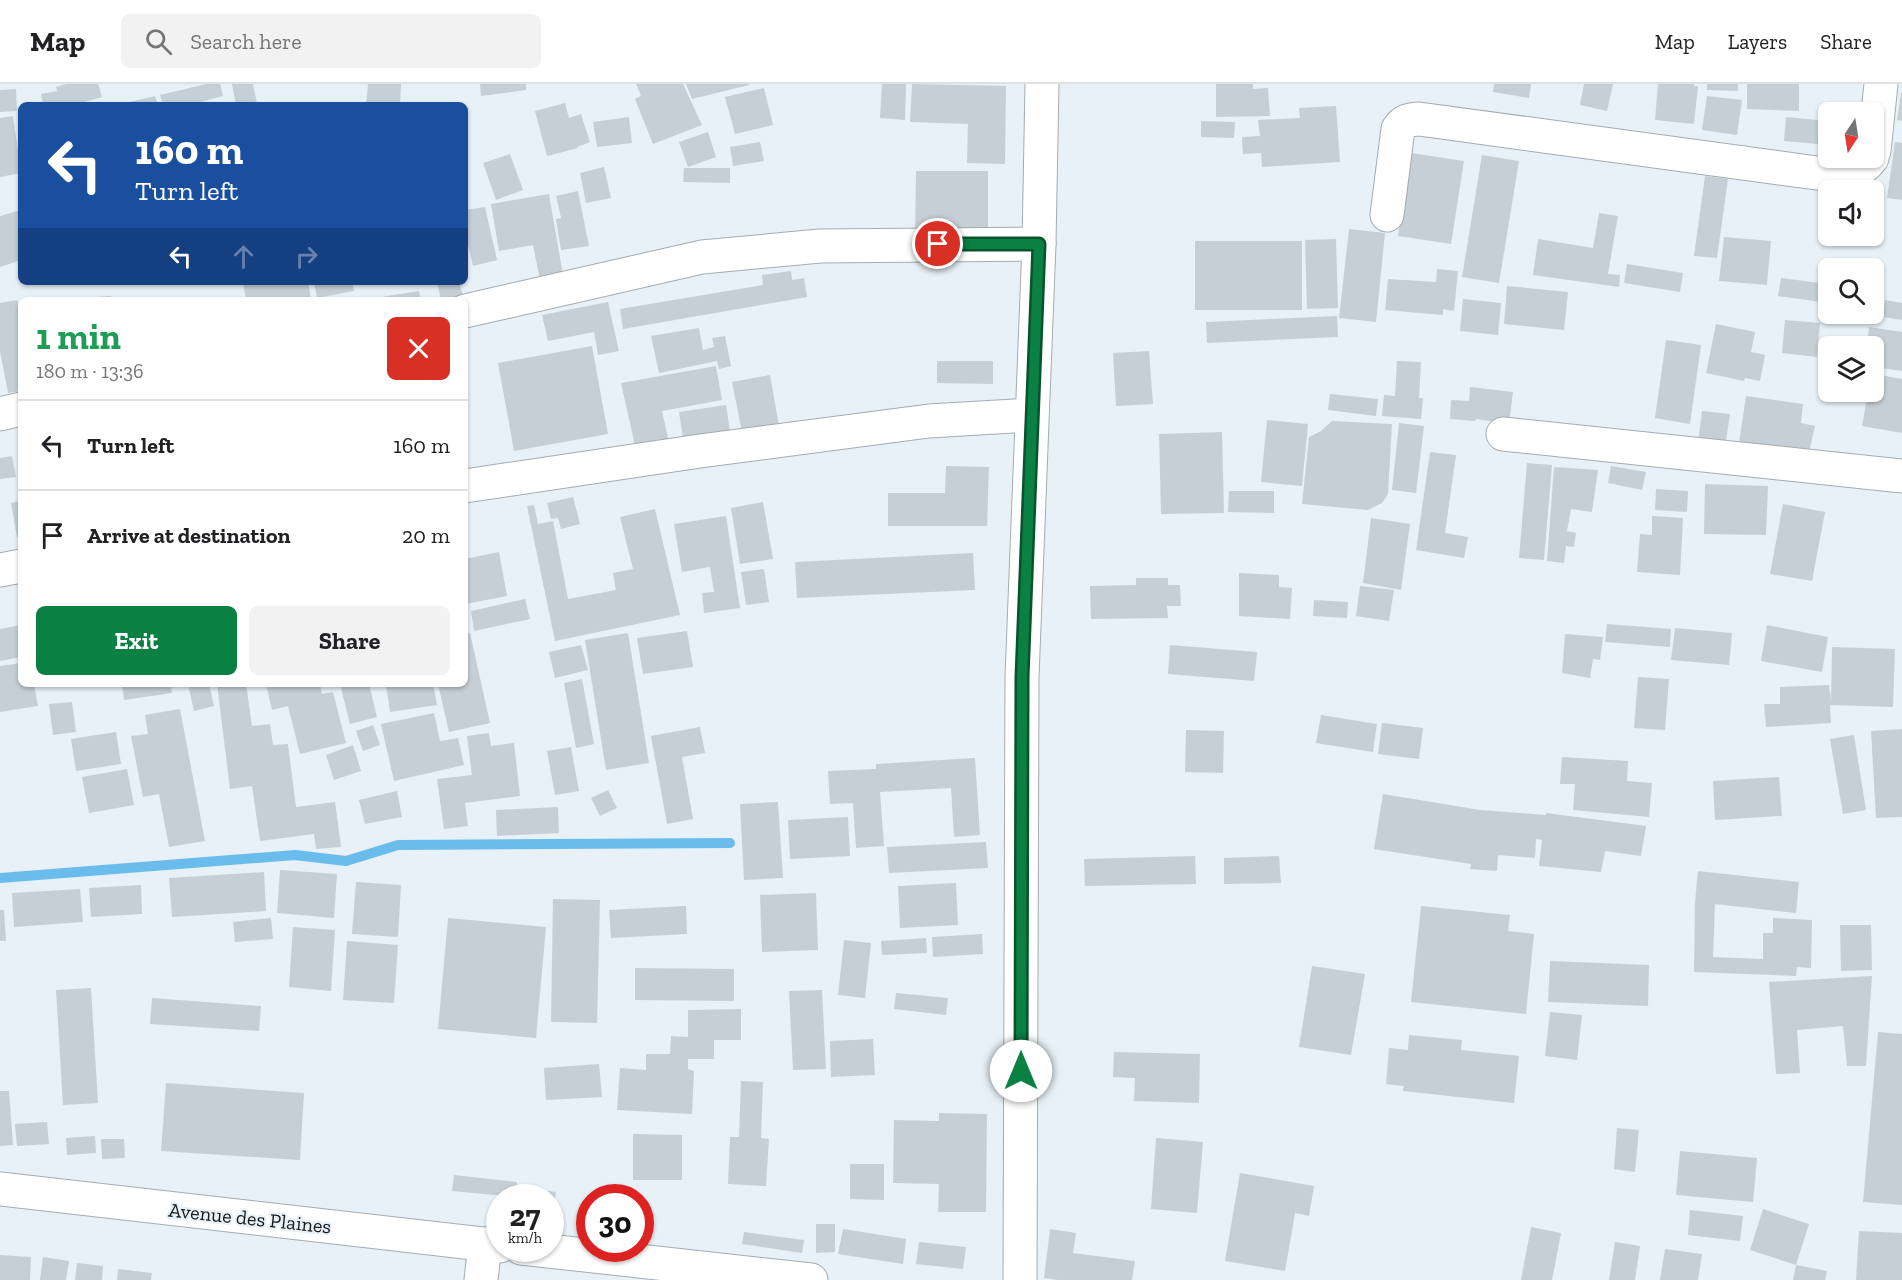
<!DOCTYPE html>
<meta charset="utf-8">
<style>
body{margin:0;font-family:"Zilla Slab",serif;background:#f2f2f2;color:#202124;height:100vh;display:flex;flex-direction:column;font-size:22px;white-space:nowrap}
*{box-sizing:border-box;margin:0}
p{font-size:20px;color:#757577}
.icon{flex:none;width:33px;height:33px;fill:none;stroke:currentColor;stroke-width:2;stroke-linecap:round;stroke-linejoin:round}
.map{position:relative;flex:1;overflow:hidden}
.sheet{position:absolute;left:18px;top:213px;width:450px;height:390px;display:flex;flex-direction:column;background:#fff;border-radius:9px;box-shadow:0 2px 4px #0004}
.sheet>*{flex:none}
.hud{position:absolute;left:18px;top:18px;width:450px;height:183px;border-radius:9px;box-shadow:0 2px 4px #0004;background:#1a4fa0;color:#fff;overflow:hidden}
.needle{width:39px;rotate:192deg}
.controls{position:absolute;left:1818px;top:18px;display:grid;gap:12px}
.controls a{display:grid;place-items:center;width:66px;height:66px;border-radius:9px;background:#fff;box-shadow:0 2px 4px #0004;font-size:30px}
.speed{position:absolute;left:486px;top:1100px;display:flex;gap:12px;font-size:30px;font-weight:700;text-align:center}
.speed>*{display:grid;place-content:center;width:78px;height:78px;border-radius:50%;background:#fff;box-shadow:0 2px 4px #0004;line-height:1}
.speed small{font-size:15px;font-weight:400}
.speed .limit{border:9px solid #d22;background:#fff;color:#111}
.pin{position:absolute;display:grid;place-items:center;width:51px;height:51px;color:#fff;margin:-26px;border:3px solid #fff;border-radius:50%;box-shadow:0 2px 6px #0007}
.me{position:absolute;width:66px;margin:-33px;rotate:0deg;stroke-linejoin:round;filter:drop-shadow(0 0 4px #0008)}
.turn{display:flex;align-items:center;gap:21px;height:126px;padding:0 18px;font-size:27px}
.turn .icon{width:78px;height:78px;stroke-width:2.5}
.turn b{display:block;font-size:42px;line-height:51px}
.lanes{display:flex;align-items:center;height:57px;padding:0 18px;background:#0003;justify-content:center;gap:30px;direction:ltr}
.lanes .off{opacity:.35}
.round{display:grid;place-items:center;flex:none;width:63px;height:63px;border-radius:9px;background:#f2f2f2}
.summary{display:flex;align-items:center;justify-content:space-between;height:102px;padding:0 18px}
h1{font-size:36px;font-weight:700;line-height:45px;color:#1e9e55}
.primary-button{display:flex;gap:12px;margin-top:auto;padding:12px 18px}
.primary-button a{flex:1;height:69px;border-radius:9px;background:#0b8043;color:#fff;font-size:24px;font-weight:700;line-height:69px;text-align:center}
.primary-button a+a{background:#f2f2f2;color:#202124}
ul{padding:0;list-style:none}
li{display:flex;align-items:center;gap:18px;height:90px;padding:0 18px;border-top:2px solid #e0e0e0}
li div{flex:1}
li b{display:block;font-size:22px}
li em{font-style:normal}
header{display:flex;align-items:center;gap:36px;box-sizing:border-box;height:84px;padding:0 30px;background:#fff;border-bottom:2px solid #e0e0e0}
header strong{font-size:28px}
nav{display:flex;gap:33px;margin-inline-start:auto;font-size:21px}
.search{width:420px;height:54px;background:#f2f2f2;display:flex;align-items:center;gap:15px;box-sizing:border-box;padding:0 21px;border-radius:9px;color:#757577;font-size:22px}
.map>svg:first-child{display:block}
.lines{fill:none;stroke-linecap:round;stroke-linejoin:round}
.stream{stroke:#6abced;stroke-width:10}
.building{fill:#c6cfd5}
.minor-casing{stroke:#a3acb2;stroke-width:35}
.minor{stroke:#fff;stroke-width:33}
.route-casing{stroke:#07532c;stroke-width:15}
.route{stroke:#0b8043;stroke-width:10}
.labels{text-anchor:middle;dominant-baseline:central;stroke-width:4.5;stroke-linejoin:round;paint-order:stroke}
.street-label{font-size:20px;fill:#161a1c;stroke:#e8f1f7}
</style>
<header>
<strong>Map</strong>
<div class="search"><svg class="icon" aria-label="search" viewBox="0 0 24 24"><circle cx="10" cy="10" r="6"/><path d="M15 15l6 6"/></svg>Search here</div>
<nav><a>Map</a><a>Layers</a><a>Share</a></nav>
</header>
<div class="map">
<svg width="1902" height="1196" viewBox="0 0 1902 1196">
<rect width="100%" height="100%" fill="#e8f1f7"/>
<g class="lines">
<path class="stream" d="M0,794L295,771L346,777L398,761L730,759"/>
</g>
<g class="building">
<path d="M66,0H98L102,13L74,21H43L41,10L57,7L56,3Z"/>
<path d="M206,0H220L223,12L189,21H163L160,11Z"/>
<path d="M232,0H253L257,19L236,21Z"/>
<path d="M368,0H401L400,21H366Z"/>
<path d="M480,0H526V6L481,12Z"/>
<path d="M636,0H683L702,41L653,60L635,15L641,12Z"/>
<path d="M686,0H749V1L692,15Z"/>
<path d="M882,0H906L905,36L880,34Z"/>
<path d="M912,0L1006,2L1005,80L967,79L968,40L910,38Z"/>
<path d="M1216,0H1253V5L1268,4L1270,32L1216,33Z"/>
<path d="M1494,0H1531L1529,14L1493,8Z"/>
<path d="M1584,0H1613L1607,27L1580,21Z"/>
<path d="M1658,0H1694V2H1698L1694,40L1655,36Z"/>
<path d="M1707,0H1738V7L1707,6Z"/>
<path d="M1747,0H1799V27L1747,25Z"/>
<path d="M764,4L773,41L735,50L725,13Z"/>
<path d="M16,5L17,27L0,28V6Z"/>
<path d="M1901,9H1902V37L1897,36Z"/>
<path d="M155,12L158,21H122L121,20Z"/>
<path d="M1707,12L1742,16L1737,51L1702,46Z"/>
<path d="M565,19L569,34L581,30L590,58L577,63L578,64L547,72L535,27Z"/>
<path d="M1336,22L1340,78L1262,83L1261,69L1243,70L1242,53L1260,52L1258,36L1300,34L1299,24Z"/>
<path d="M13,32L21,89L0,93V34Z"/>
<path d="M629,33L632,59L597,63L593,38Z"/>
<path d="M1786,33L1828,37V61L1784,57Z"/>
<path d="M1201,37L1235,38L1234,54L1201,53Z"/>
<path d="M708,48L716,73L688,83L679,58Z"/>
<path d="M760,58L764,77L733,82L730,63Z"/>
<path d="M1895,58L1902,59V116L1887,114Z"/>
<path d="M1411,69L1464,77L1451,160L1398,152Z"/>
<path d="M510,70L523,106L496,116L483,79Z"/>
<path d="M1482,71L1519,77L1499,199L1462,193Z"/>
<path d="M604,83L611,114L586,119L580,89Z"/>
<path d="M684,84H730V99L683,98Z"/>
<path d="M916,87H988V154H915Z"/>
<path d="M1705,92L1728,95L1717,174L1694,172Z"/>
<path d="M578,107L589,162L561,166L556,135L561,134L556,112Z"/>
<path d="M549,110L564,197L541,201L533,161L499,167L491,120Z"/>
<path d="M485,123L497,176L473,182L467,156L465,157V126Z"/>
<path d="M21,126V176L0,183V132Z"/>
<path d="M1599,129L1618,132L1608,190L1620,191L1619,203L1533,191L1538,155L1593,164Z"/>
<path d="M1349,145L1385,149L1376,238L1339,234Z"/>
<path d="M1724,153L1771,157L1767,201L1719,197Z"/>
<path d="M1336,155L1338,224L1307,225L1305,156Z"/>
<rect x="1195" y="157" width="107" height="69"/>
<path d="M1627,180L1683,189L1680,208L1624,199Z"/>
<path d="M1437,185L1458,187L1454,227L1443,225V231L1385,226L1388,195L1436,198Z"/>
<path d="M791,187L792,196L804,194L807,213L623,245L620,225L763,201L762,191Z"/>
<path d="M1781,194L1828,200V219L1778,212Z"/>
<path d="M243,198H308L311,215L246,216Z"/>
<path d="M314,198H352L354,207L317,214Z"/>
<path d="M437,198H459L463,212L441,216Z"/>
<path d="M1507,202L1568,208L1564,246L1504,240Z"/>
<path d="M419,207L421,216H369V215Z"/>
<path d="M111,212V216H80V214Z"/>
<path d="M1463,215L1501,219L1498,251L1460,247Z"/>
<path d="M17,216L21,238V307L8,309L0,267V219Z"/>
<path d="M1885,216L1902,219V236L1883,233Z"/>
<path d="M608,218L619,267L598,271L594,248L548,257L542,231Z"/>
<path d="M1337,232L1338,253L1207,259L1206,238Z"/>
<path d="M1785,236L1820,239L1817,273L1782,269Z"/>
<path d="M1716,240L1755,248L1751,268L1765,271L1760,297L1745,294L1744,297L1706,289Z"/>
<path d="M1869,243L1902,248V287L1874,283V262H1867Z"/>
<path d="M699,244L703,266L714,263L712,254L725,252L731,282L719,285L717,277L659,289L651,252Z"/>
<path d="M1666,256L1701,261L1690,340L1655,334Z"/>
<path d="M592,262L608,350L514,367L498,279Z"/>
<path d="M1149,267L1153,320L1116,322L1113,269Z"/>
<path d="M937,277H993V300L937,299Z"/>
<path d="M1397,277L1421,278L1419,314H1423L1421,335L1382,332L1384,311L1395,312Z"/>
<path d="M716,282L722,316L662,327L669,359L636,366L621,299Z"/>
<path d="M1874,290L1902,295V349L1862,342L1868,308H1874Z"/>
<path d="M770,291L779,342L742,348L732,298Z"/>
<path d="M1470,303L1513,308L1509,340L1476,335L1475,337L1450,335L1451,316L1469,317Z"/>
<path d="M1330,310L1378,315L1376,332L1328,326Z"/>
<path d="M1746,312L1803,320L1801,339L1815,342L1808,373L1739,359Z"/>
<path d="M726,321L731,354L684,361L679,328Z"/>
<path d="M1702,327L1730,330L1724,370L1697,366Z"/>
<path d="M1267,336L1308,340L1302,402L1261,398Z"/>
<path d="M1332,337L1392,340L1388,410L1382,419L1368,426L1302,420L1309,353L1321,347Z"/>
<path d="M1399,339L1424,342L1416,409L1392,406Z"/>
<path d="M1222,348L1224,429L1161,430L1159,350Z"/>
<path d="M1430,368L1456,371L1445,449L1468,453L1464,474L1416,466Z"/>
<path d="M12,372L16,393L0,395V374Z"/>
<path d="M1527,379L1552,381L1544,476L1519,474Z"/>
<path d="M946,382L989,383L987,442H888V409H945Z"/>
<path d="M1611,382L1646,388L1642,406L1608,399Z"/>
<path d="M1554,383L1598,386L1592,428L1571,425L1567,447L1576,449L1574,463L1566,462L1564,479L1547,477Z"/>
<path d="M1705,400L1768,402L1766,451L1704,450Z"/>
<path d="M1656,405L1688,407L1687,428L1655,426Z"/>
<path d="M1229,407H1274V429L1228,428Z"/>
<path d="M573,413L580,440L561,445L558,434L551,435L547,419Z"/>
<path d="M21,417V453H17L11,419Z"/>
<path d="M763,418L773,475L740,480L731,424Z"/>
<path d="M1783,420L1825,428L1812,497L1770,490Z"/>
<path d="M534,421L538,440L553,437L568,515L616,506L613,489L633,485L620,433L655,425L680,531L555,557L527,422Z"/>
<path d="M726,432L740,524L704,529L702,509L714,508L710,483L682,488L674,440Z"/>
<path d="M1652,432L1683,434L1680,491L1637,488L1640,450L1652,451Z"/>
<path d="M1371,434L1410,440L1401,506L1363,499Z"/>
<path d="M499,468L507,512L465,520V475Z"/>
<path d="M973,469L975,506L797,514L795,478Z"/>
<path d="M764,485L769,518L746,521L741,488Z"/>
<path d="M1239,489L1279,491V503L1292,504L1290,535L1239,532Z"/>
<path d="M1136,494H1168V501H1180L1181,522H1167L1168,534L1091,535L1090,502L1136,501Z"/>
<path d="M1360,502L1394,506L1389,537L1356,532Z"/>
<path d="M525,515L530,535L474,547L471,527Z"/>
<path d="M1314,516L1348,518L1347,534L1313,532Z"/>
<path d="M1607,540L1671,545L1670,563L1605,558Z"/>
<path d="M21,541V573L0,577V545Z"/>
<path d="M1767,541L1828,553L1822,588L1761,577Z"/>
<path d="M1675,544L1732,549L1729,581L1671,576Z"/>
<path d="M687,547L693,583L643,590L637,554Z"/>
<path d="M470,549L490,639L449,648L438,600H465V550Z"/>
<path d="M628,549L649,679L606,686L585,556Z"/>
<path d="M1565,550L1603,553L1600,576L1593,575L1590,594L1562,589Z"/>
<path d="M581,561L588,586L555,594L549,568Z"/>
<path d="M1170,561L1257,568L1254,597L1168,590Z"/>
<path d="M1832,563L1895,565L1893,623L1830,621L1831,639L1766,643L1764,620H1780V603L1829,601L1831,617Z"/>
<path d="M21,579V600H34L38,622L0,628V582Z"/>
<path d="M1638,593L1669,595L1665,646L1634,644Z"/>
<path d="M582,595L594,660L576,664L564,599Z"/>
<path d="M122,600H171L172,609L124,616Z"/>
<path d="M188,600H209L214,622L194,627Z"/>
<path d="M217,600H246L252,642L270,640L273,661L288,660L296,723L335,718L341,763L316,765L314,750L260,757L252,702L230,705Z"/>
<path d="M266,600H320L322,610L333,608L346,659L300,670L288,622L272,626Z"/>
<path d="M340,600H369L377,633L350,640Z"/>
<path d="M386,600H433L437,621L390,628Z"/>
<path d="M72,618L76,648L53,651L49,620Z"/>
<path d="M180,625L205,757L169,763L159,710L143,713L131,652L148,650L145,631Z"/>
<path d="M434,629L440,657L458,654L464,681L394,697L381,640Z"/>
<path d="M1321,631L1377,640L1373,668L1316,659Z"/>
<path d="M1382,639L1423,644L1419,675L1378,670Z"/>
<path d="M373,641L380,661L363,667L356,647Z"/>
<path d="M700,643L705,669L682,673L693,735L667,740L651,652Z"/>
<path d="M1902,645V733L1876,734L1871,647Z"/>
<path d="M1186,646L1224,647L1223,689L1185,688Z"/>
<path d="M116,648L121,680L76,687L71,655Z"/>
<path d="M489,649L491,662L514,659L520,712L465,719L468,742L444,745L437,695L472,691L467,652Z"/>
<path d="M1854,651L1866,726L1843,730L1830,655Z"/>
<path d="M353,661L361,687L334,696L326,671Z"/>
<path d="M571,663L579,707L555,711L547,667Z"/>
<path d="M1562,673L1628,677L1627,697L1652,699L1649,733L1573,726L1575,700H1560Z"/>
<path d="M975,674L980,751L954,753L951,704L880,708L884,762L856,764L853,719L830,720L828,687L876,685V680Z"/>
<path d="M127,685L134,721L89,729L82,693Z"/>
<path d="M1779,693L1782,732L1715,736L1713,697Z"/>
<path d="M608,706L617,724L600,732L591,714Z"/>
<path d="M397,707L402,733L365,740L359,716Z"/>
<path d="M1383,710L1480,726L1546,731V729L1646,742L1641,772L1605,767L1601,788L1539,782L1542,756L1536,755L1535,774L1498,771L1497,787L1470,785L1471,780L1374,765Z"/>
<path d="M778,718L783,794L744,796L740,720Z"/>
<path d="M558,723L559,749L497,752L496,726Z"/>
<path d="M848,733L850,772L790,775L788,736Z"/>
<path d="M986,758L988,784L889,789L887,763Z"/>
<path d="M1195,772L1196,800L1085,802L1084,775Z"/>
<path d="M1279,772L1281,799L1224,800V774Z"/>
<path d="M280,786L337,790L334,834L277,829Z"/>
<path d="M1698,787L1799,798L1796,829L1715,820L1713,873L1763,875V849H1773V834L1812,836L1811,884L1797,883L1796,892L1694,888L1695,818Z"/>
<path d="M264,788L266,827L172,833L169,794Z"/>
<path d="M356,798L401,801L398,853L352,850Z"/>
<path d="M956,799L958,841L900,844L898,802Z"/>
<path d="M141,801L142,830L91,833L89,804Z"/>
<path d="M80,805L83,838L14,843L12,809Z"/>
<path d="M816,809L818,866L762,868L760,811Z"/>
<path d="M553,815L600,816L597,939L551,938Z"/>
<path d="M686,822L687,850L611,854L609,826Z"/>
<path d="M1421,822L1510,831L1508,847L1534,850L1526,930L1411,918Z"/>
<path d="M0,826H4L6,857H0Z"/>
<path d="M271,834L273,855L235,858L233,838Z"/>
<path d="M448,834L546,843L536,954L438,945Z"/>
<path d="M1840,841H1871L1872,886L1841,887Z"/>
<path d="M293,843L335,846L331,907L289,903Z"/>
<path d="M982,850L983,870L933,873L932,853Z"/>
<path d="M926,854L927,869L882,871L881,857Z"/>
<path d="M844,856L871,859L865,914L838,911Z"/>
<path d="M347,857L398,861L394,919L343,916Z"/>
<path d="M1550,877L1649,881L1648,922L1548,918Z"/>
<path d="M1312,882L1365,890L1351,971L1299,963Z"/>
<path d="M635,884L734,885V917L635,916Z"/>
<path d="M1872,892L1866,982H1847L1843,942L1797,946L1800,989L1776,990L1769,898Z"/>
<path d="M91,904L98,1019L63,1021L56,906Z"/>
<path d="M822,906L826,985L793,986L789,907Z"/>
<path d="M896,909L948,914L946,931L894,925Z"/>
<path d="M152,914L261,922L259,947L150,940Z"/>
<path d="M741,925V956H714V975H688V985L694,987L692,1030L617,1026L620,984L646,986V970H670L671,952L688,953V926Z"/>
<path d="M1550,928L1582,931L1577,976L1545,972Z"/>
<path d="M1878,948L1902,950V1121L1863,1118Z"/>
<path d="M1409,951L1462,956L1461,966L1519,972L1514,1019L1403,1007L1404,1002L1386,1000L1389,964L1408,966Z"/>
<path d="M873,955L875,991L831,993L830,957Z"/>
<path d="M1114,968L1200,970L1199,1019L1134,1017L1135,994L1113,993Z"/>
<path d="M599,980L602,1013L546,1016L544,984Z"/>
<path d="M741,997L763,998L761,1054L769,1055L766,1102L728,1100L730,1053H739Z"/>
<path d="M166,999L304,1009L300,1076L161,1067Z"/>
<path d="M0,1007H9L13,1061L0,1062Z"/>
<path d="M939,1029L987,1030L986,1128H938L939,1100L893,1099L894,1036L939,1037Z"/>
<path d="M47,1038L49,1060L17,1062L15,1040Z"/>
<path d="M1617,1044L1639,1046L1635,1088L1614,1085Z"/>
<path d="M633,1050L682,1051V1096H633Z"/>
<path d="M95,1052L96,1069L67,1071L66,1054Z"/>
<path d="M1156,1054L1203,1058L1197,1129L1151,1125Z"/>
<path d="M101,1055H124L125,1074L102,1075Z"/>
<path d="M1680,1067L1757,1074L1753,1118L1676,1111Z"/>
<path d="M850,1080H884V1116L850,1115Z"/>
<path d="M1240,1089L1314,1102L1309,1132L1295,1129L1285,1187L1225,1177Z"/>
<path d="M454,1091L517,1098L516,1113L452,1107Z"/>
<path d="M534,1105L556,1108L553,1124H550V1113H533Z"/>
<path d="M1763,1125L1809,1140L1796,1181L1750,1166Z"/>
<path d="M1690,1126L1743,1132L1740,1157L1688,1151Z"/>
<path d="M816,1140H835V1168L816,1169Z"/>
<path d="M1531,1143L1561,1149L1552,1196H1521Z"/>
<path d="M843,1145L906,1155L903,1180L838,1170Z"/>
<path d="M1050,1145L1076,1149L1073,1169L1135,1177L1132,1196H1058L1044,1194Z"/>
<path d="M1859,1147L1902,1149V1196H1856Z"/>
<path d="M744,1148L804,1156L802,1169L742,1160Z"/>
<path d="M919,1158L966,1163L963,1185L916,1180Z"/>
<path d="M1615,1158L1640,1162L1635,1196H1609Z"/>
<path d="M1665,1165L1702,1170L1698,1196H1660Z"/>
<path d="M0,1171L31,1173L30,1196H0Z"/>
<path d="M43,1173L69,1177L66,1196H40Z"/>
<path d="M77,1179L103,1182L102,1196H75Z"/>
<path d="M1796,1181L1827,1187L1825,1196H1793Z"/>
<path d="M118,1185L152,1189L151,1196H117Z"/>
</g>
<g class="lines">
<defs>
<g id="minor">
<path d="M1874,67L1881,0"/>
<path d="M1387,131L1398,45C1404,36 1409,36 1419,35L1824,90C1843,91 1860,91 1872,74"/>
<path d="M465,227L702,173L820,162L1039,160"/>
<path d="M0,330L21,325"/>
<path d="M1503,350L1902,392"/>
<path d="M465,402L700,367L929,337L1031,331"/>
<path d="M0,486L21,482"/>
<path d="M0,1105L500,1162"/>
<path d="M521,1164L811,1196"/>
<path d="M481,1196L485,1160"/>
<path d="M1020,1196L1022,593L1039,160L1042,0"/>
</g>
</defs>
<use href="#minor" class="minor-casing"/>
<use href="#minor" class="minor"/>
</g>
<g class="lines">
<defs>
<path id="route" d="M938,160H1039L1022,593L1021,987"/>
</defs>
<use href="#route" class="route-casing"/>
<use href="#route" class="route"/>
</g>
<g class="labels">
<g class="street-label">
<text transform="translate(250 1134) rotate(6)">Avenue des Plaines</text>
</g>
</g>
</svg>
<div class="controls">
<a><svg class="needle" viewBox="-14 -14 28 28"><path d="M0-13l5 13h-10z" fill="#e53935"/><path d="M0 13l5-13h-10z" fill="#757577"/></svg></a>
<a><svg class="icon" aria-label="sound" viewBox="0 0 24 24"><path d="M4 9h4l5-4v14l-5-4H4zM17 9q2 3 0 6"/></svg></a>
<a><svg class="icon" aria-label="search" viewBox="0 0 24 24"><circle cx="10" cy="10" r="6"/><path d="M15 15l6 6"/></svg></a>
<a><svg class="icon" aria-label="layers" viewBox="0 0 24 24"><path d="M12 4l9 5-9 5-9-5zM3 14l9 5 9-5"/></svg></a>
</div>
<div class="speed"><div>27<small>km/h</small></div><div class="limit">30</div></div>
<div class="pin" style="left:938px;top:160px;background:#d93025"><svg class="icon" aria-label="arrive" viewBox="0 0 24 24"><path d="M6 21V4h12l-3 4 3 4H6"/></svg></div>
<svg class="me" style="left:1021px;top:987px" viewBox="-20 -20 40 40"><circle r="19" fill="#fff"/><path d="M0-13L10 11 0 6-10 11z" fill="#0b8043"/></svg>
<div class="hud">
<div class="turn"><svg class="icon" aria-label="left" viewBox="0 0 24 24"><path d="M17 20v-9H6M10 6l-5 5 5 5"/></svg><div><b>160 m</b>Turn left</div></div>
<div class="lanes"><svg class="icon" aria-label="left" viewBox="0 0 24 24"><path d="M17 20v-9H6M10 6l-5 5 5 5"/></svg><svg class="icon off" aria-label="ahead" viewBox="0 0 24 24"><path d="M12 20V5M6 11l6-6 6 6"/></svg><svg class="icon off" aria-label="right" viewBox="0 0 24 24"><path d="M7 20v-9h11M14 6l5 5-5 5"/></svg></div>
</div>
<section class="sheet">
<div class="summary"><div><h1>1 min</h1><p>180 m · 13:36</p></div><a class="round" style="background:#d93025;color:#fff"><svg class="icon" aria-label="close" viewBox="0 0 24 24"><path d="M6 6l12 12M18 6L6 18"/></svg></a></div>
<ul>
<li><svg class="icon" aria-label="left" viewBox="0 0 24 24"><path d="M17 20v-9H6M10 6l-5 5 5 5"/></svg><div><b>Turn left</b></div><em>160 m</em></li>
<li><svg class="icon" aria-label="arrive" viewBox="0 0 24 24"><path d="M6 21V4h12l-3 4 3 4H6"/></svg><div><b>Arrive at destination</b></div><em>20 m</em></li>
</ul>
<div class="primary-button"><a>Exit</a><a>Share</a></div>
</section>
</div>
